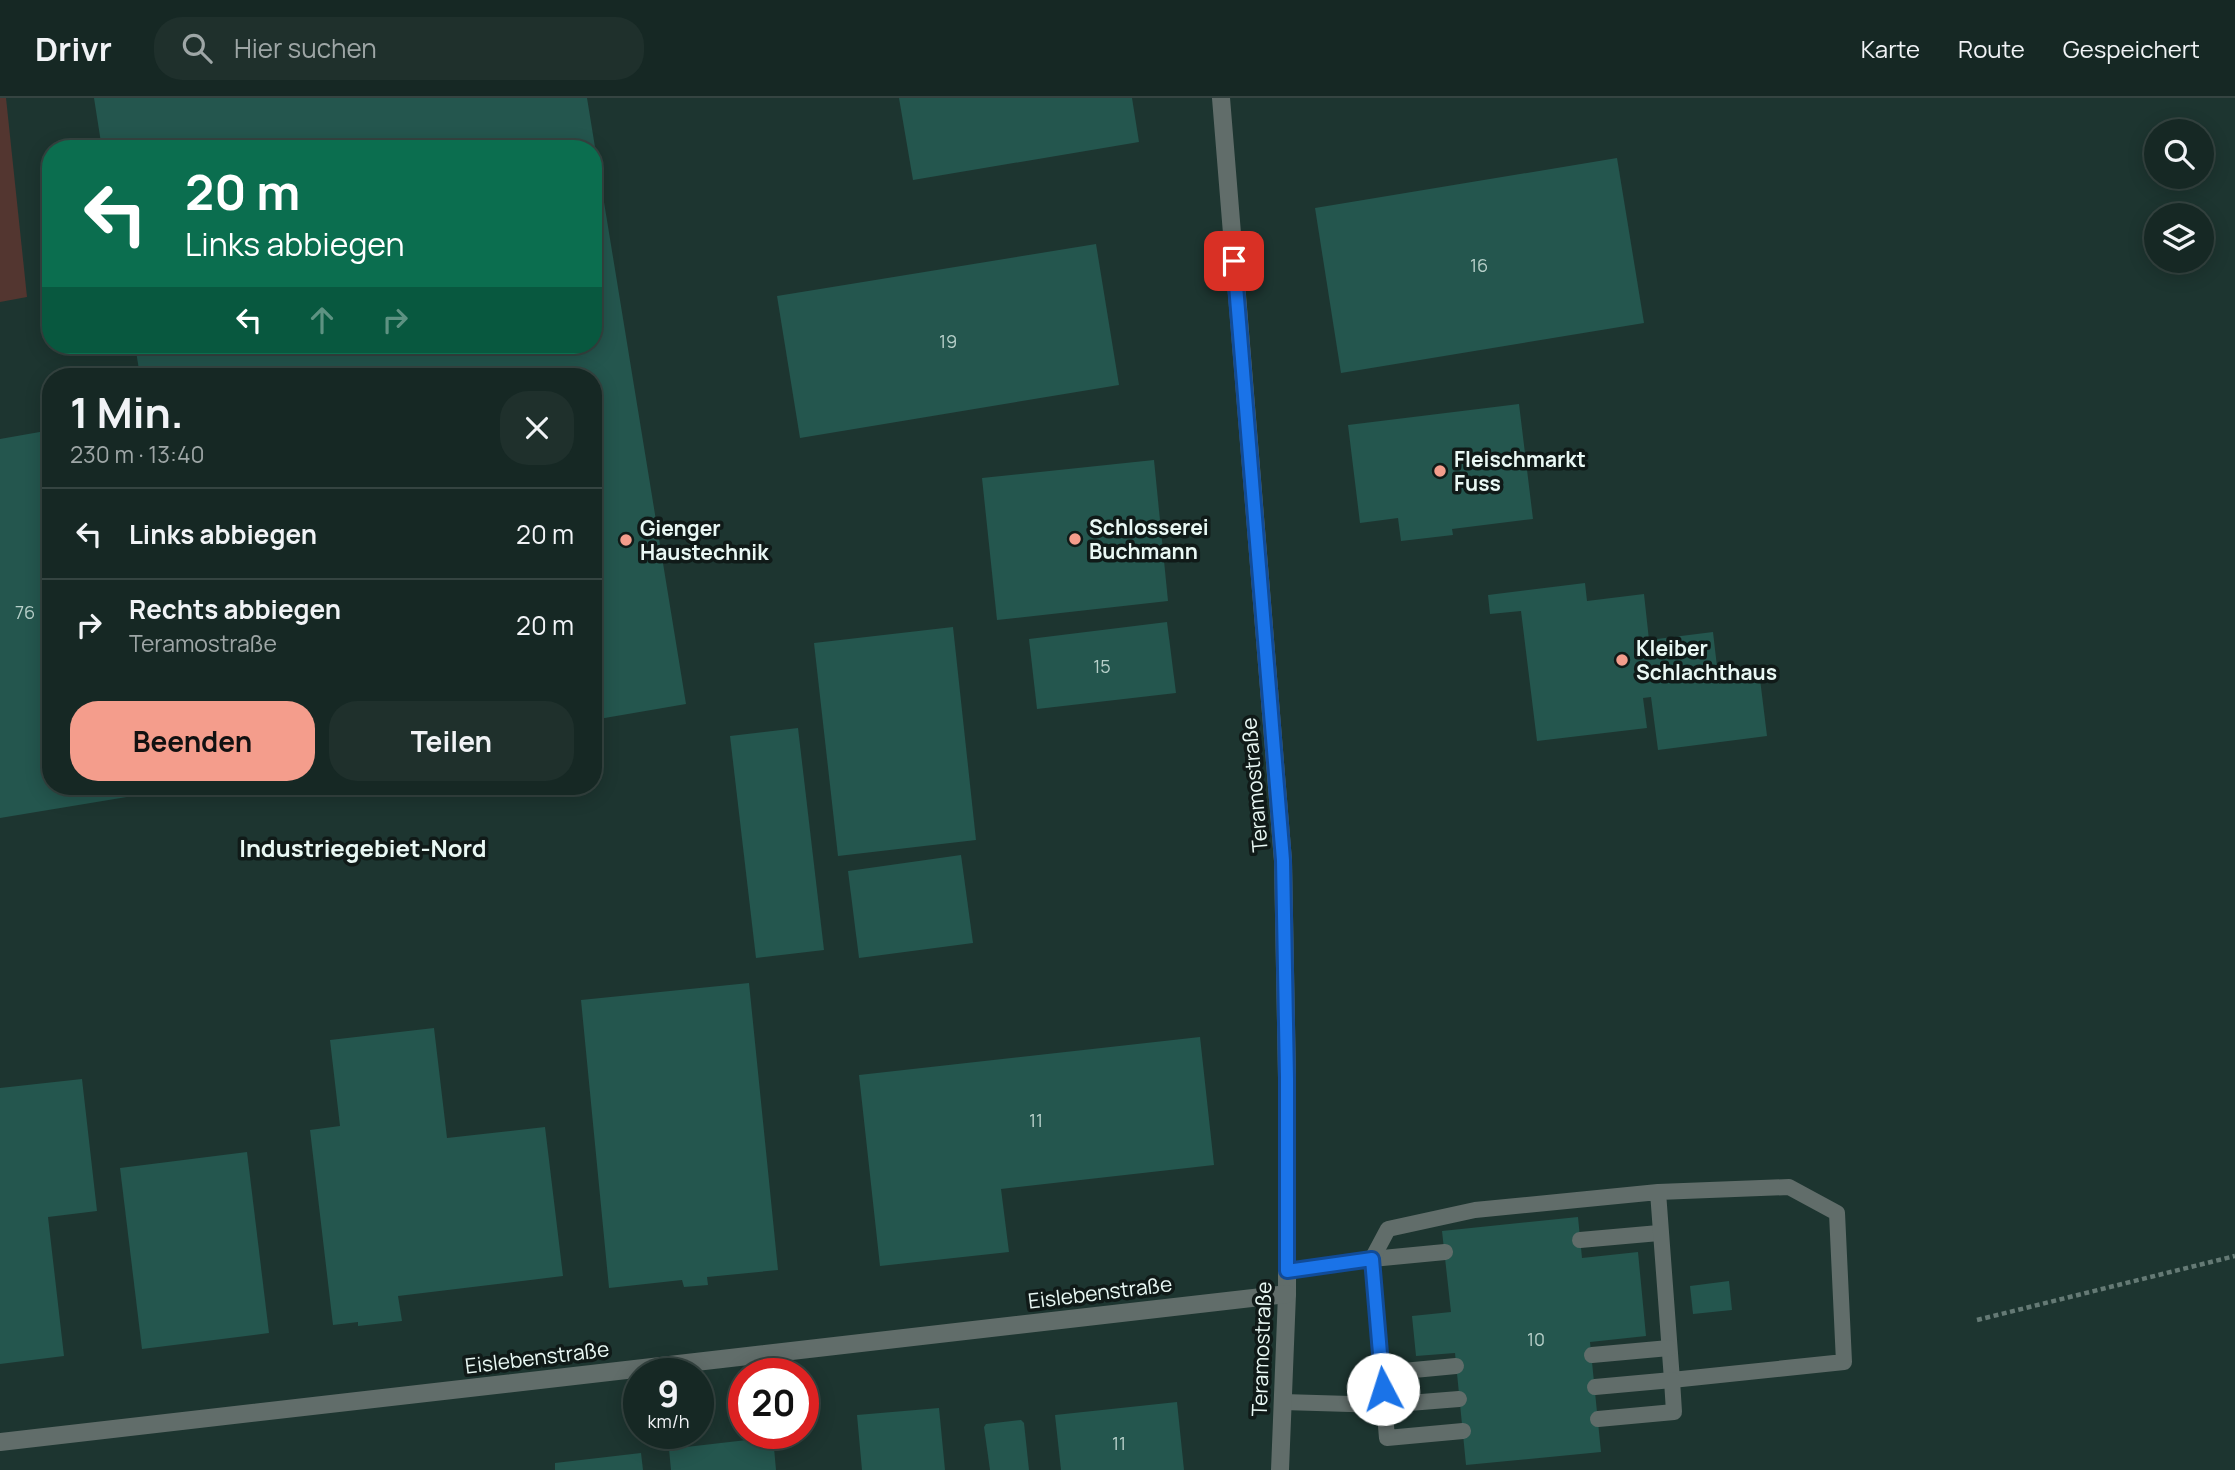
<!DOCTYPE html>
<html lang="de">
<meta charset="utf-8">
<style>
body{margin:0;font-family:Manrope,sans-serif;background:#1f302c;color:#f1f3f6;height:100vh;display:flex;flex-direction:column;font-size:26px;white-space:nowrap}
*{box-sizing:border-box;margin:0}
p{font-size:23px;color:#9ea6a6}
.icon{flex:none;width:38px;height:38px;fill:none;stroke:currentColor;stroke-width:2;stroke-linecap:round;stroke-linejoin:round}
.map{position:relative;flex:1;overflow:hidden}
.panel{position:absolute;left:42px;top:270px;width:560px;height:427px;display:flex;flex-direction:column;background:#162824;border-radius:28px;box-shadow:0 4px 18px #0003,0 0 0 2px #354441}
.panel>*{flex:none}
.top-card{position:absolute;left:42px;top:42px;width:560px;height:214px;border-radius:28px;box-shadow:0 4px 18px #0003,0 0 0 2px #354441;background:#0b6e4f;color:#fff;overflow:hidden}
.tools{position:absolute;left:2144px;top:21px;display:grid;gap:14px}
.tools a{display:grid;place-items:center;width:70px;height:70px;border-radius:50%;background:#162824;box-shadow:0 4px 18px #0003,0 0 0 2px #354441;font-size:35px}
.speed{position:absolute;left:623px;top:1260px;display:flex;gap:14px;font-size:35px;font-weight:700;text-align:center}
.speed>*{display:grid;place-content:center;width:91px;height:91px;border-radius:50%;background:#162824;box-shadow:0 4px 18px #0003,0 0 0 2px #354441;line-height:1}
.speed small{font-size:18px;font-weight:400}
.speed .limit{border:10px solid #d22;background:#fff;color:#111}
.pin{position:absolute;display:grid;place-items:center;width:60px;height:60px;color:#fff;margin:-30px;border-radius:14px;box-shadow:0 4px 10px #0006}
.me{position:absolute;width:77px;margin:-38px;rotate:355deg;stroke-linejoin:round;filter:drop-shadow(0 0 5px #0008)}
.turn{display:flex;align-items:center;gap:24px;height:147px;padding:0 28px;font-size:32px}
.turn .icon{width:91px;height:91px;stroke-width:2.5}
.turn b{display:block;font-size:49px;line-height:60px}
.lanes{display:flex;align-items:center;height:66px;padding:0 28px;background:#0003;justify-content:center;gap:35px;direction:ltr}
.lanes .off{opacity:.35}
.round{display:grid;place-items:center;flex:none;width:74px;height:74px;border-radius:28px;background:#1f302c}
.headline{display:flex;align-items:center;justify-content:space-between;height:119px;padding:0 28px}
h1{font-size:42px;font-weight:700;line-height:52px}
.button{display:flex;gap:14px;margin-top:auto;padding:14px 28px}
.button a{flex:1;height:80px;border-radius:28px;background:#f49d8c;color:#111;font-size:28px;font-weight:700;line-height:80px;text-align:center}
.button a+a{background:#1f302c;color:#f1f3f6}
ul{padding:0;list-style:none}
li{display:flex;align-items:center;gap:21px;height:91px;padding:0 28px;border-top:2px solid #354441}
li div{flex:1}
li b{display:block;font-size:26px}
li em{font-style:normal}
header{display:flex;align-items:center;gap:42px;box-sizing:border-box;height:98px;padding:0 35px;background:#162824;border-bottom:2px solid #354441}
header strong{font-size:33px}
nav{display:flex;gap:38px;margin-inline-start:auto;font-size:24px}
.search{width:490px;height:63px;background:#1f302c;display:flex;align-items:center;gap:18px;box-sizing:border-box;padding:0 24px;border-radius:28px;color:#9ea6a6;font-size:26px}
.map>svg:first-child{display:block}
.green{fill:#533630}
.building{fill:#24564e}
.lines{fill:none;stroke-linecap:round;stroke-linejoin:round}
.path{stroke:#657a75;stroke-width:4.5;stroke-dasharray:5 3.5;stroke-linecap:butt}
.service{stroke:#616d6a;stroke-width:16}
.minor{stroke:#616d6a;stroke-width:18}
.route-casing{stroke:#114b97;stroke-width:18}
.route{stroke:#1a73e8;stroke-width:12}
.poi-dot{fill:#f49d8c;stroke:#101a18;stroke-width:2.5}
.labels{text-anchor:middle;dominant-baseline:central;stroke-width:7;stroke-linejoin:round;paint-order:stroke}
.number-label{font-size:18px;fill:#b8d0ca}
.poi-label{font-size:21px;font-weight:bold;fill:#e9f8f4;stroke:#101a18;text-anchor:start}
.street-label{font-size:21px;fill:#e9f8f4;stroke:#101a18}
.quarter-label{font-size:24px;font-weight:bold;fill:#e9f8f4;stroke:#101a18}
</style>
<header>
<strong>Drivr</strong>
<div class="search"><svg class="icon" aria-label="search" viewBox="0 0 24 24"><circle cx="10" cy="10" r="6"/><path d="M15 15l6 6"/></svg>Hier suchen</div>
<nav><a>Karte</a><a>Route</a><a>Gespeichert</a></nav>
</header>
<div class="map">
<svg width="2235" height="1372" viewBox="0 0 2235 1372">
<rect width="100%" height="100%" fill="#1d3530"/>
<path class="green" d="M0,0H6L27,199L0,204Z"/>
<g class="building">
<path d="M94,0H587L686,606L593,622V278H140L135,247H593V51H102Z"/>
<path d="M899,0H1132L1139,44L913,82Z"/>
<path d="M1617,60L1644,225L1341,275L1315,110Z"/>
<path d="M1096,146L1119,287L800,340L777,198Z"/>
<path d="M1519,306L1533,421L1452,431L1453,437L1401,443L1398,420L1360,425L1348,327Z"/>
<path d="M51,332V688L187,689L0,720V341Z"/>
<path d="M1154,362L1168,503L997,522L982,380Z"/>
<path d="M1585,485L1587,503L1644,496L1649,542L1713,534L1719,586L1760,581L1767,638L1658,652L1651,599L1643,600L1647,630L1537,643L1521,513L1490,516L1488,497Z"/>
<path d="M1167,524L1176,595L1037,611L1029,541Z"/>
<path d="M953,529L976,742L838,758L814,545Z"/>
<path d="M798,630L824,852L756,860L730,638Z"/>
<path d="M961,757L973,845L859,860L848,773Z"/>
<path d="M749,885L778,1172L707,1179L708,1187L684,1189L682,1182L609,1190L581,902Z"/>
<path d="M434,930L447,1040L545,1029L563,1178L398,1198L402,1223L358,1228V1224L333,1227L310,1032L340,1028L330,942Z"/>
<path d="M1200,939L1214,1067L1001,1091L1009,1154L880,1168L859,977Z"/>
<path d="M82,981L97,1113L48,1119L64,1258L0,1266V990Z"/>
<path d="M247,1054L269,1235L142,1251L120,1070Z"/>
<path d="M1578,1119L1582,1160L1638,1154L1646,1238L1590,1244L1601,1354L1466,1367L1455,1255L1416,1258L1412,1218L1451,1214L1442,1133Z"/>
<path d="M1729,1183L1732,1212L1693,1216L1690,1188Z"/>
<path d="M1177,1304L1184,1372H1061L1055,1317Z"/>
<path d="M939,1310L945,1372H862L857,1317Z"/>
<path d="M1021,1322L1024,1325L1029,1372H990L984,1329L986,1326Z"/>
<path d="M773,1339L776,1372H671L669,1351Z"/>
<path d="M641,1355L643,1372H555V1365Z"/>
</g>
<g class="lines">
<path class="path" d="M1977,1222L2235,1158"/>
<g class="service">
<path d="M1580,1142L1659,1135"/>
<path d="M1445,1154L1372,1161L1387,1340L1463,1333"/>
<path d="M1287,1173L1372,1161L1388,1131L1475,1112L1658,1094L1672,1282L1844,1264L1837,1115L1789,1089L1658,1094"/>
<path d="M1592,1257L1669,1250"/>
<path d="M1382,1275L1456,1268"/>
<path d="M1595,1289L1672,1282L1674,1314L1598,1321"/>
<path d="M1283,1304L1384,1307L1459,1301"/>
</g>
<g class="minor">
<path d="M1221,0L1283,763L1287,980V1196L1280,1372"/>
<path d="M0,1344L1287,1196"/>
</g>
</g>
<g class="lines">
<defs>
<path id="route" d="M1234,163L1283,762L1287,980V1173L1372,1161L1383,1291"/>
</defs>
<use href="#route" class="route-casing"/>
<use href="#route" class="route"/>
</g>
<g class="poi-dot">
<circle cx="1440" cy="373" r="7"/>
<circle cx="1075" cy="441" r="7"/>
<circle cx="626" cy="442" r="7"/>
<circle cx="1622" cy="562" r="7"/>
</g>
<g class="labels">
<g class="number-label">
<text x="1479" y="167">16</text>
<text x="948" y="243">19</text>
<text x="25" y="514">76</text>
<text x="1102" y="568">15</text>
<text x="1036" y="1022">11</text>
<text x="1536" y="1241">10</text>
<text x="1119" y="1345">11</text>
</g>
<g class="poi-label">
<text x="1454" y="361">Fleischmarkt<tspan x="1454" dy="24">Fuss</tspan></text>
<text x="1089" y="429">Schlosserei<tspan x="1089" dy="24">Buchmann</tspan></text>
<text x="640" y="430">Gienger<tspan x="640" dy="24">Haustechnik</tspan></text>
<text x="1636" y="550">Kleiber<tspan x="1636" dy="24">Schlachthaus</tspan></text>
</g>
<g class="street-label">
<text transform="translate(1254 687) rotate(-95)">Teramostraße</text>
<text transform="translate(1100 1194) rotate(-7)">Eislebenstraße</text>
<text transform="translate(1261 1251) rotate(-88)">Teramostraße</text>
<text transform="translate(537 1259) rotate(-7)">Eislebenstraße</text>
</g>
<g class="quarter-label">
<text x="363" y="749">Industriegebiet-Nord</text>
</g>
</g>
</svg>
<div class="tools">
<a><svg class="icon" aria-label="search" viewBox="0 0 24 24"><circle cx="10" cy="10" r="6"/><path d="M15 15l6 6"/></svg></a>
<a><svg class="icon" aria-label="layers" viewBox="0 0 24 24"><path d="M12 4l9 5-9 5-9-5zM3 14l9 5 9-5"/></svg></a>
</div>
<div class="speed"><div>9<small>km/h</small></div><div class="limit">20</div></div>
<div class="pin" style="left:1234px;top:163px;background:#d93025"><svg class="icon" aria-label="arrive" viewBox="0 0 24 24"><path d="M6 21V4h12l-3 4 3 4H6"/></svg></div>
<svg class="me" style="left:1383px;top:1291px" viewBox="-20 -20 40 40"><circle r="19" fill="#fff"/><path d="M0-13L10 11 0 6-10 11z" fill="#1a73e8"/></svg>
<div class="top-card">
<div class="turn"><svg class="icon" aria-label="left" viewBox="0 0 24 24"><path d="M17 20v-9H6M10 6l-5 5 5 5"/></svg><div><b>20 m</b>Links abbiegen</div></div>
<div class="lanes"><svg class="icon" aria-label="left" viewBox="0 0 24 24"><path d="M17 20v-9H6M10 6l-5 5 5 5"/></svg><svg class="icon off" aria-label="ahead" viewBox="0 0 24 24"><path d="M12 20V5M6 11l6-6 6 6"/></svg><svg class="icon off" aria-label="right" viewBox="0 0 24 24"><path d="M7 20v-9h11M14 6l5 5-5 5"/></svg></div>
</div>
<section class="panel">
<div class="headline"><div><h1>1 Min.</h1><p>230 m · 13:40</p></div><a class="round"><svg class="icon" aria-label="close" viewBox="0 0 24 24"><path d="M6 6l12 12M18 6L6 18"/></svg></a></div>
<ul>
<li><svg class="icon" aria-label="left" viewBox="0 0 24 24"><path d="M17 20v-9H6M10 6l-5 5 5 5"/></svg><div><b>Links abbiegen</b></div><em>20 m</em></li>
<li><svg class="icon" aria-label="right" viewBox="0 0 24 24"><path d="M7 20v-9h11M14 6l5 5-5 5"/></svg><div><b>Rechts abbiegen</b><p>Teramostraße</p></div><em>20 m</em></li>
</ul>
<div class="button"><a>Beenden</a><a>Teilen</a></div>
</section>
</div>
